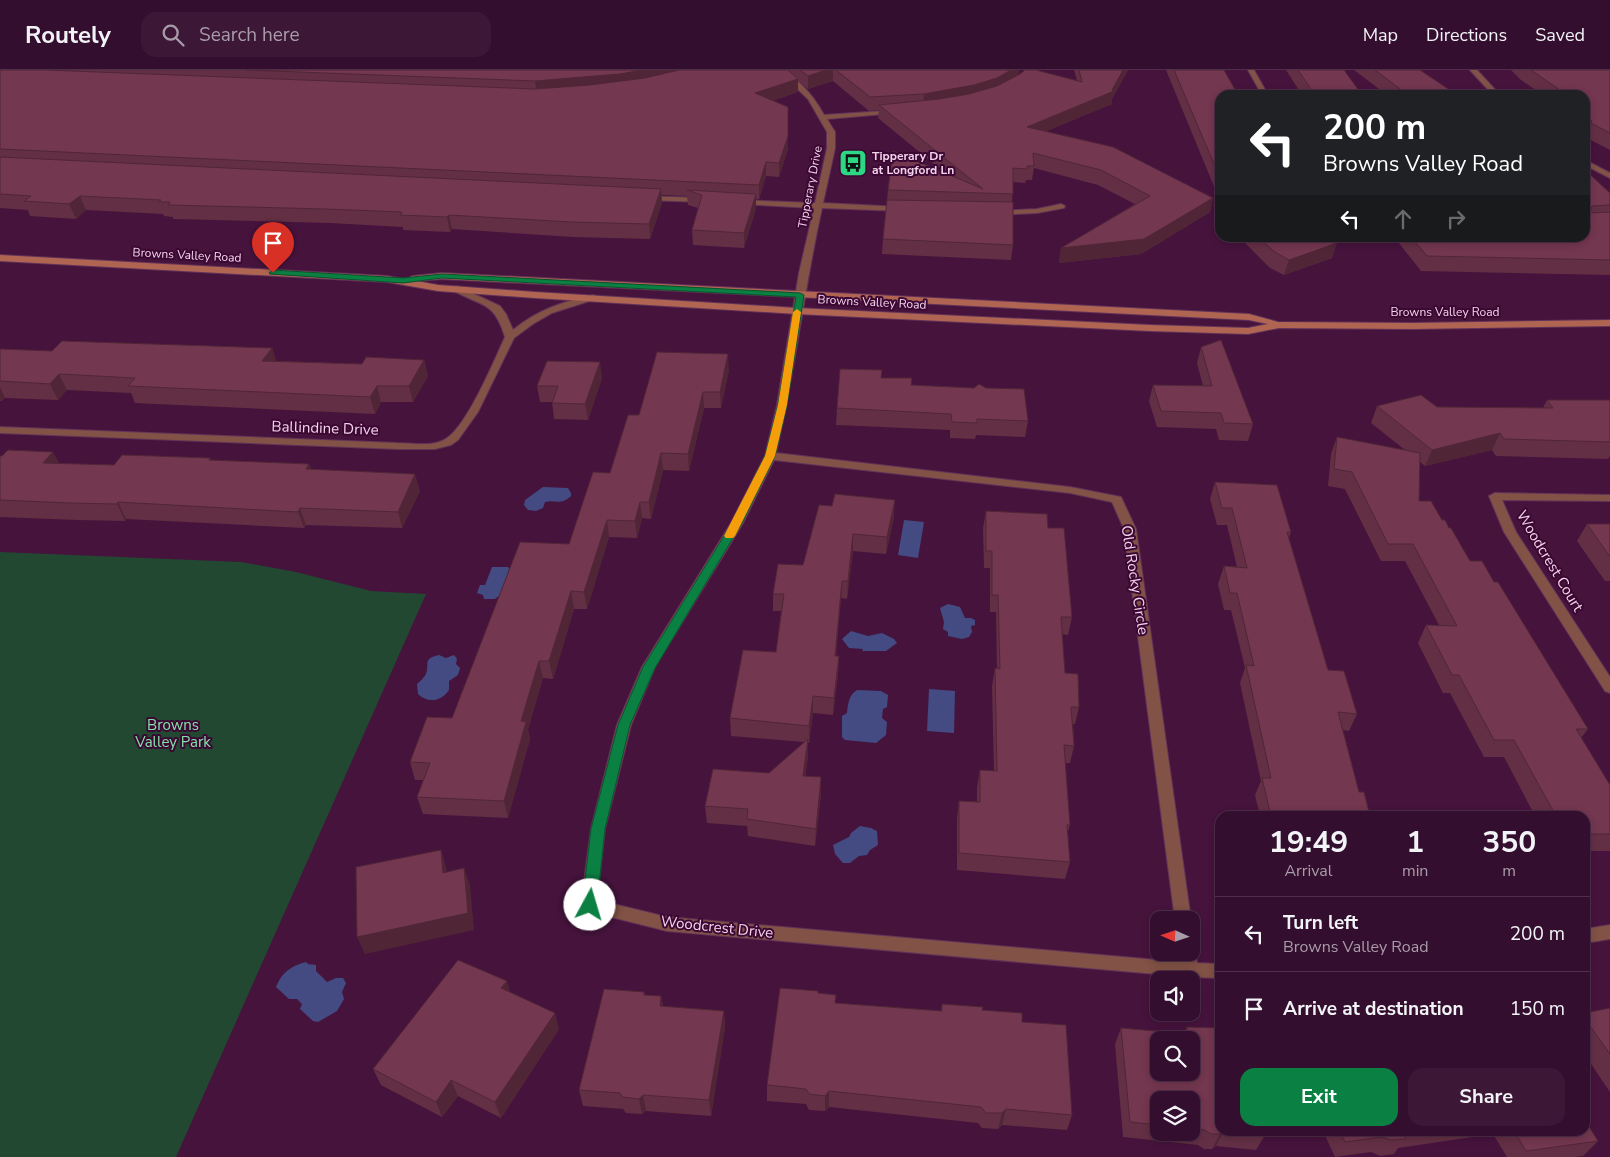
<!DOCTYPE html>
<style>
body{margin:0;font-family:"Nunito Sans",sans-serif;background:#3c1736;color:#f1f3f6;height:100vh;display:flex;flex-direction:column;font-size:19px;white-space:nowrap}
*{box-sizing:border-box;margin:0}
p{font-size:16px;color:#a99caa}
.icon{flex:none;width:28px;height:28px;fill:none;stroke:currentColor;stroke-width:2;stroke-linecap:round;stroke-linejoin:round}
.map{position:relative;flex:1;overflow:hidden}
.sheet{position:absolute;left:1215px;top:741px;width:375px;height:325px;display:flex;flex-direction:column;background:#340e2e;border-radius:15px;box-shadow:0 2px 8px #0003,0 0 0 1px #4e2e4a}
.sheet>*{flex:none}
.top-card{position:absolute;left:1215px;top:20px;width:375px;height:152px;border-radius:15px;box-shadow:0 2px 8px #0003,0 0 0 1px #4e2e4a;background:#202124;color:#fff;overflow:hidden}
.needle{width:32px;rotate:273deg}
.controls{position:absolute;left:1150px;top:841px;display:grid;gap:10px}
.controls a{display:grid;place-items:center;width:50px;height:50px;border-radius:10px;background:#340e2e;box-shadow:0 2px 8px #0003,0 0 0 1px #4e2e4a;font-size:25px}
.pin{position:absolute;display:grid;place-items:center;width:42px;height:42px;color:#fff;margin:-51px -21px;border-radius:50% 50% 50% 0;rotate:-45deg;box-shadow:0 0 5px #0007}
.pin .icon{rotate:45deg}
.me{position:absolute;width:55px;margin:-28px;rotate:6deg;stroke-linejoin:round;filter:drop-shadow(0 0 4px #0008)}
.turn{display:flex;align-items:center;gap:18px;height:105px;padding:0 25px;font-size:22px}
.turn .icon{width:65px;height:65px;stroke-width:2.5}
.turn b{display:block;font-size:35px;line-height:42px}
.lanes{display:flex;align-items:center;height:48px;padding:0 25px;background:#0003;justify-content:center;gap:25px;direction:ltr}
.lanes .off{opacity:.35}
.eta{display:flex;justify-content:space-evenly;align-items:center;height:85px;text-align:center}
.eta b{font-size:30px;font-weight:700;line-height:35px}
.button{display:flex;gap:10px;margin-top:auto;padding:10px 25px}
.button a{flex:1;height:58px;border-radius:15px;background:#0b8043;color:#fff;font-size:20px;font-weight:700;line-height:58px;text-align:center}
.button a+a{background:#3c1736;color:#f1f3f6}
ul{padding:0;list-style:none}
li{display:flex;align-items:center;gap:15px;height:75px;padding:0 25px;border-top:1px solid #4e2e4a}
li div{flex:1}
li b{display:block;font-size:19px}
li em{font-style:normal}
header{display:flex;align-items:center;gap:30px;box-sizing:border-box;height:70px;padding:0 25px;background:#340e2e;border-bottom:1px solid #4e2e4a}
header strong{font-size:24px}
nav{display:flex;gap:28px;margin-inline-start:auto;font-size:18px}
.search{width:350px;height:45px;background:#3c1736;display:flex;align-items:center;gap:12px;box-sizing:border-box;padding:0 18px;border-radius:15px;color:#a99caa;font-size:19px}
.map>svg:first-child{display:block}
.green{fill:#224831}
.water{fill:#434b82}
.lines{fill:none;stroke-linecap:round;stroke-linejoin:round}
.street-casing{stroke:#623259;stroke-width:2}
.secondary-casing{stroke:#623259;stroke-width:2}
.street{fill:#815245;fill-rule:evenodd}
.secondary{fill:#b06552;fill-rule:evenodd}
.wall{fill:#632f44;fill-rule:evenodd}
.shaded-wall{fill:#502637}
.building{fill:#73374f;stroke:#502637;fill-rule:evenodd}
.route{fill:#0b8043;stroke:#07532c}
.slow{fill:#f59e0b}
.labels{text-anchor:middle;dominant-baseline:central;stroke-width:4;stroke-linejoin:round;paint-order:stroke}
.far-poi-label{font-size:12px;font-weight:bold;fill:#f3d3eb;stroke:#3b0833;text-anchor:start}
.far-street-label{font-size:12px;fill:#f3d3eb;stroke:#3b0833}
.street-label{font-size:15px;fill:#f3d3eb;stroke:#3b0833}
.park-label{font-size:15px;fill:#85e1a8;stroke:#3b0833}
</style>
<header>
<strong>Routely</strong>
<div class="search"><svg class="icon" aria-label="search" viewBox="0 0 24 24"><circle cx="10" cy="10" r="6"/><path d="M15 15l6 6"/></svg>Search here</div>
<nav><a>Map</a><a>Directions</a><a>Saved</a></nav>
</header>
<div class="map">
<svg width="1610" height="1087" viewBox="0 0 1610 1087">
<rect width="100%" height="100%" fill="#46133d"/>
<path class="green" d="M0,482L241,492L296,502L371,521L426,524L176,1087H0Z"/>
<g class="water">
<path d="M543,417L568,418L571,423V426C561,436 555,429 545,432L543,438L536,441L528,440L524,435L525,430Z"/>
<path d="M904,450L924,452L918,488L898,485Z"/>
<path d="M492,497H508L511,501L500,525L495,529H484L483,525L477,523L480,515H485Z"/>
<path d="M948,534L960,537L965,548H971L975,550V555L971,556L972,562L969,567L962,569L948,566V562L943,559L944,552L940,538Z"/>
<path d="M851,561L868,566L882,563L894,569L897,573L886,581H862L863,579L849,578L842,569Z"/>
<path d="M439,585L446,588L454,585L457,589L456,594L460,598L458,605L449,611V620C442,631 428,634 418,624L417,614C420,611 424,608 426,604C430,593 422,589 439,585Z"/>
<path d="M929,619L955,621L954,663L927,661Z"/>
<path d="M857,620L881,621L888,625L887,637L883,639L882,648L887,652L886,665L876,673L845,670L842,667V646L847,643C848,633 849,625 857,620Z"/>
<path d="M860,756L871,758L877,761L878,775L870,780L867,785L859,786L850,793H843L835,784L833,775L849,767L851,763Z"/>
<path d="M306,892L308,894L316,895V901L327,912L336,908H343L346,913L342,922L344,929L337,941L318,952L313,951L300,939L302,934L297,929H289L276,917C282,902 291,896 306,892Z"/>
</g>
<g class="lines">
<defs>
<g id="street">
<path d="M769,0C794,0 813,25 824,45L898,40L900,41L896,43L827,49L835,62V78L823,133L902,137L906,139L902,141L822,138C804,219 795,302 776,383L1070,417L1121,427L1136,459L1191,850H1175L1124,459L1112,432L1070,423L774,390L743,453L655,597L631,655L605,759L597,830L667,847L1180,892L1179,882H1191V876L1195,882L1197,893L1220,894V908L1190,907L667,861L583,840L581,835L591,759L617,655L642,597L731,453L765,386L777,335L799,203L814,138L739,134L735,132L739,130L815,133L827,78V62L808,29L790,12Z"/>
<path d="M1248,0H1254L1268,25H1262Z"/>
<path d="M1470,0H1477L1500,25H1493Z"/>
<path d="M1585,90L1610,103V108L1585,95Z"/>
<path d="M641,126L704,128L708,130L704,132L644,130L640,128Z"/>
<path d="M1061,134L1065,136L1064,138L1037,143L996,145L992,143L996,141L1037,139Z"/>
<path d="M457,216L500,236L506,244L513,260C537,240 564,231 594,225L599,228L552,243L533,254L514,268L478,342L458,370L451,375L435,379H397L0,363V357L397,373C411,373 431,377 444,370C466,359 494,291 505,267C494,231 483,237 454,221L453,219Z"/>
<path d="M1495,423L1610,425V431L1502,430L1516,462L1610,607V623L1605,621L1504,462L1489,426Z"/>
<path d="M1610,855V869L1585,873V859Z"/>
</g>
<path id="secondary" d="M0,185L387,206L409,210L410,207L413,206L442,203L1249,244L1278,252L1412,253L1610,250V256L1412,259L1279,258L1248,264L1150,261L797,244L535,228L438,221L387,212L0,191ZM442,209L1249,250L1268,254L1248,258L1150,255L797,238L535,222L438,215L416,211Z"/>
</defs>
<use href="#street" class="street-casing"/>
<use href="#secondary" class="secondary-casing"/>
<use href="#street" class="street"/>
<use href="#secondary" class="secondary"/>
</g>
<g class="wall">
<path d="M0,0H1019L1018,5L1077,11L1074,0H1128L1112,29V34L1046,61L1213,128L1210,142L1141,184L1059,193L1061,178L1135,134L1098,115L1034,98L1032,110H1026L1025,113L1013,112L1012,132L1013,175L1011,190L882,184L883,169L888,120L945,103L878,48L879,40L869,41L833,11L808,19L798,11V22L772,31L788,79L779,107L766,106L759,129H756V138L744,178L693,175L692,160L698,138L688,135L687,126L661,125L662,133L650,169L573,167L452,159L450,162L403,160V157L330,153L173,149V147L164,146L163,144L86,140L76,149L30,146L28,140L0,138Z"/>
<path d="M1166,0H1224L1220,25V131Z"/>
<path d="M1286,0H1344L1362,25H1302Z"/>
<path d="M1354,0H1420L1457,25H1387Z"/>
<path d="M1511,0H1610V80L1585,67L1586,65L1585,64V25H1543L1521,10Z"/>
<path d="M1585,100L1610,123V205L1421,201L1395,168H1585Z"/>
<path d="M1240,168H1325L1332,188L1284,205L1270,198Z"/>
<path d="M1201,277L1253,354L1248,371L1219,370L1216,359L1157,357L1149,331L1153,315L1203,316L1197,293Z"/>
<path d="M272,278L276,291L362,294L424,290L428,306L413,332H381L375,344L135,333L131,323L67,320L58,330L5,328L1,331H0V279L52,281Z"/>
<path d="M729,300L721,338H704L689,401L663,400L651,449L642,448L637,468L609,467L587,539H574L553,609L543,608L528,659L530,669L508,748L423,744L417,727L423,710H415L410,692L452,648L569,474L610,403L639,345Z"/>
<path d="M602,308L588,350L554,349L552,332H540L537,316Z"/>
<path d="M881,308L911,315L1028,351L1025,367L976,365L975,369L950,368V360L836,355L837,338Z"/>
<path d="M1547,330H1610V386L1608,389L1496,386L1492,380L1425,396L1420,392L1419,431L1442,450L1470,491L1494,512L1588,659L1581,668L1610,715V781H1585V746H1535L1504,687H1484L1450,623H1443L1418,573L1426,555H1439L1405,491H1381L1345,419L1328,416L1331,384L1337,367L1405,380L1371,353L1377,336L1543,338Z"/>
<path d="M0,386L59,394L114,395L210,388L211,390L309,394L311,399L420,421L402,458L306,455L304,458L126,449L125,451L78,450L0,447Z"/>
<path d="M1215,412L1291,462L1289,468L1328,600L1357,644L1349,661L1343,660L1359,722L1370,746H1260L1255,725L1261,711L1240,613L1245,598L1231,540H1224L1218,514L1224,496L1237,497L1227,455H1217L1210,429Z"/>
<path d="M832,436L894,447L886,484L853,481L847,529L841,528L836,586H839L838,604L833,645L813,643L809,673H808V686L805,706L821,707V724L815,776L748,766L747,756L707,753L705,736L769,703L804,672L731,666L730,648L776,582L781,541H773V524L803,495Z"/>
<path d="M986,441L1048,458L1072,547L1068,565L1062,564L1065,603L1079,637L1075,654H1073L1074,676L1070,693H1065L1070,755L1067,765L1070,792L1065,809L957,800V748L959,731L977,732V717L980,700L994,701L992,616L995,598L997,599L996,542H990V498H984L983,458Z"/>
<path d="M1587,454H1610V511H1605L1577,471Z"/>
<path d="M510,922L559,959L501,1048L458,1026L442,1047L381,1015L373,999Z"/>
<path d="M644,922L645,925L661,926L663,936L724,941L725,957L711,1046L646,1041L642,1044L626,1043L623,1039L583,1036L579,1020Z"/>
<path d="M818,923L836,933L941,941L942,934L982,940L1022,952L1072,1045L1067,1060L1002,1055L998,1059L982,1058L978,1053L829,1037L825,1041L809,1040L806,1034L767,1031V1015Z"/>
<path d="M1610,938V1022L1585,985V943Z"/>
<path d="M1187,957L1265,1065L1256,1080L1216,1076L1212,1079H1204L1198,1075L1123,1067L1115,974L1121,958L1184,963ZM1159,1030H1191V1062H1159Z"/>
<path d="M1323,1061H1585L1598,1071L1583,1086L1574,1087H1507L1493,1064L1398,1078L1394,1084L1380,1086L1371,1082L1335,1087Z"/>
</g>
<g class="shaded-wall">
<path d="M642,0H697L537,24L535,11Z"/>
<path d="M826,0H833V11L808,19V6Z"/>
<path d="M1011,0H1019L1018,8L995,21L923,37L924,24Z"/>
<path d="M1123,0H1128L1112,29V34L1025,70L1027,57Z"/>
<path d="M798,9V22L755,37V23Z"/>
<path d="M788,37V79L779,107V93Z"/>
<path d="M766,92V106L759,129V115Z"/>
<path d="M661,119L662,133L650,169L649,154Z"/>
<path d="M756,124V138L744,178V163Z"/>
<path d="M80,126L86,140L76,149L69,134Z"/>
<path d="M1213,128L1210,142L1141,184L1059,193L1061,178Z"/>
<path d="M449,145L452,159L450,162L447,147Z"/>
<path d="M1337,173L1332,188L1284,205L1289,190Z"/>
<path d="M272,278L277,294L262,291Z"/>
<path d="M728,284L729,300L721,338L720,322Z"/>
<path d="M424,290L428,306L413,332L409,316Z"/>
<path d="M600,292L602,308L588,350L585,334Z"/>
<path d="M59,304L67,320L58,330L50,314Z"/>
<path d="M377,316L381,332L375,344L370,327Z"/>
<path d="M0,317L5,328L1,331L0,329Z"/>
<path d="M703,322L704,338L689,401L688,384Z"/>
<path d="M1500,363L1492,380L1425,396L1432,380Z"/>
<path d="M53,382L62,398L43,393Z"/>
<path d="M661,383L663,400L651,449L649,432Z"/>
<path d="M309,394L315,410L306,399Z"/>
<path d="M415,404L420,421L402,458L398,442Z"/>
<path d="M895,430L894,447L886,484L887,467Z"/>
<path d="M118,432L126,449L125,451L117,434Z"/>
<path d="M640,432L642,448L637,468L635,451Z"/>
<path d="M300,438L306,455L304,458L298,442Z"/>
<path d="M607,450L609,467L587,539L584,522Z"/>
<path d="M853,464V481L847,529L848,511Z"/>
<path d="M842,511L841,528L834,603L835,586Z"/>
<path d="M571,521L574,539L553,609L549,591Z"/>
<path d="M839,586L838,604L833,645L834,628Z"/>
<path d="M539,591L543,608L528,659L530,669L508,748L504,731L521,651Z"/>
<path d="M813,626V643L809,673V656Z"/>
<path d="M808,669V686L803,723V706Z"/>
<path d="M821,707V724L815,776L816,759Z"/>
<path d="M441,780L446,797L449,820L443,803Z"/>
<path d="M464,798L470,815L474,860L365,884L357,867Z"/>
<path d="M507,911L512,928L501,918Z"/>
<path d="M661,926L664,943L660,936Z"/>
<path d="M724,941L725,957L711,1046L709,1030Z"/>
<path d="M555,943L559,959L501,1048L495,1032Z"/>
<path d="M451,1010L458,1026L442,1047L436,1032Z"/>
<path d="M829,1021V1037L825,1041V1026Z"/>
<path d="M643,1025L646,1041L642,1044L639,1029Z"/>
<path d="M1006,1039L1002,1055L998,1059L1002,1043Z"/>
<path d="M1224,1061L1216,1076L1212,1079L1220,1064Z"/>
</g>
<g class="building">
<path d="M0,0H46L535,19L590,15L645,8L679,0H788L798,9L755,23L788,37V66L779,93L766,92L759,115L0,79Z"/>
<path d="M246,0H642L620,4L535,11Z"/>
<path d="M800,0H826L808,6Z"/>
<path d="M836,0H1011L997,8L974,15L924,24L870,27Z"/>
<path d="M1025,0H1036L1082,12L1079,0H1123L1112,20L1114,21L1027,57L1113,77L1213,128L1144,169L1061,178L1150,126L1101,100L1033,83L1034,96H1027V99L1013,98V124L888,120L893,81L983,119L879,35L939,29L969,24L997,16L1020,4Z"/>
<path d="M1174,0H1224L1238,25H1220V108Z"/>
<path d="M1298,0H1344L1362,25H1315Z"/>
<path d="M1375,0H1420L1457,25H1408Z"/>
<path d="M1531,0H1610V63L1591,53L1592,51L1585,46V25H1567Z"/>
<path d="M0,87L661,119L649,154L571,152L449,145L447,147L400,145L402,142L326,139L168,135L170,132H159L161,130L80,126L69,134L24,131L31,126L0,124Z"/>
<path d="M1585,100L1610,123V135L1592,136L1590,143L1610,142V190L1427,186L1412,168H1585Z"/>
<path d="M687,120L756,124L744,163L692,160L702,125Z"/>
<path d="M887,130L1013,132V175L883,169Z"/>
<path d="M1259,168H1325L1337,173L1289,190L1275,182Z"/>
<path d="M1221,270L1253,354L1224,353L1221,343L1161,341L1153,315L1212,316L1201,277Z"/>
<path d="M62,271L272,278L262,291L362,294L366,287L424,290L409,316H377L370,327L128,316L135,308L59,304L50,314L0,311V279L52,281Z"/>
<path d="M657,282L728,284L720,322H703L688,384L661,383L649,432H640L635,451L607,450L584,522L571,521L549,591H539L521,651L526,652L504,731L417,727L430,693L410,692L427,647L452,648L520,472L569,474L593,402L610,403L628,345H639Z"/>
<path d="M547,291L600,292L585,334L552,333L558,316H537Z"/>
<path d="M840,299L882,300L881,308H912L911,315L974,318L979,314L986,318L1024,319L1028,351L977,349V353L952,352L951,344L837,338Z"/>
<path d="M1421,325L1437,337L1553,338L1547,330H1610V372L1504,369L1500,363L1432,380L1377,336Z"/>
<path d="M1337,367L1420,383L1419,431H1431L1442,450H1445L1449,458H1451L1470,491H1482L1494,512H1498L1588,659H1576L1610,715V764H1585V746H1556L1514,670H1494L1459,605H1452L1426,555L1457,556L1413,474H1388L1352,402L1334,399Z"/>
<path d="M8,380L53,382L43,393L114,395L122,385L154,386L210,388L209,390L309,394L306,399L415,404L398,442L300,438L298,442L118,432L117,434L70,433L0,430V386H2Z"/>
<path d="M1215,412L1277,415L1291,462H1287L1328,600L1344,601L1357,644L1338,642L1359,722H1364L1370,746H1271L1262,708H1271L1246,595L1254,596L1237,523H1230L1224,496L1247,498L1232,438H1222Z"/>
<path d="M835,424L895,430L887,467L853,464L848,511H842L835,586H839L834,628L813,626L809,656L730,648L743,580L776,582L784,524H773L778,494L803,495L819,435L832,436Z"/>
<path d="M986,441L1047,444L1048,458H1064L1072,547H1061L1065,603L1078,604L1079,637H1071L1074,676L1064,675L1070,755H1067L1070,792L959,783V731L980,732V700L997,701L995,598L1000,599L998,525H992V481H986Z"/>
<path d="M1587,454H1610V487Z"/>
<path d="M808,669L803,706L821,707L816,759L747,749L748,739L705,736L713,699L769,703Z"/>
<path d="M441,780L443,803L464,798L468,843L357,867L356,797Z"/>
<path d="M458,890L507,911L501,918L555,943L495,1032L451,1010L436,1032L373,999Z"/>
<path d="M780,918L818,921V923L836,925L835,933L942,941V934L983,937L982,940L1022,943V952L1066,955L1072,1045L1006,1039L1002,1043H986L981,1037L829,1021L825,1026L809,1024L806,1019L767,1015Z"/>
<path d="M604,919L644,922V925L661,926L660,936L724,941L709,1030L643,1025L639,1029L622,1027L620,1023L579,1020Z"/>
<path d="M1610,938V984L1585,949V943Z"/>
<path d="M1187,957L1220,958V1061H1264L1265,1065L1224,1061L1220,1064H1211L1205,1060L1191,1058V1030H1159V1055L1130,1052L1121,958L1188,964ZM1159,970H1191V1002H1159Z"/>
<path d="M1585,1050L1598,1071L1526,1081L1514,1061H1585Z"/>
<path d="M1340,1061H1421L1406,1063L1405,1069L1391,1070L1382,1067L1345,1072Z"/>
</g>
<path class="route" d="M273,200L403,208L442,204L800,223L804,225L787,335L775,386L742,453L655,598L630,655L605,759L597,835L595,840L590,841L584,840L582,835L591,759L618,655L643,597L732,453L765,386L778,335L796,227L442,208L403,213L270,204L269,203Z"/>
<path class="slow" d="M797,239L801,242L787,335L775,386L735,466L733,468H726L724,466L765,386L778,335L793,242Z"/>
<defs>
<symbol id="bus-square" viewBox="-11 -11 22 22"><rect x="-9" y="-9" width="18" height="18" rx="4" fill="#2cd884" stroke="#3b0833"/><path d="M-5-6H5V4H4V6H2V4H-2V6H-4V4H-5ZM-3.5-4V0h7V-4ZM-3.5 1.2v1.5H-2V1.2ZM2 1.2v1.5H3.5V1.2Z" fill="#111"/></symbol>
</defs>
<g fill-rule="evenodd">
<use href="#bus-square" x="837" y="77" width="32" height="32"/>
</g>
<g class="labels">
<g class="far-poi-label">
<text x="872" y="86">Tipperary Dr<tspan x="872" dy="14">at Longford Ln</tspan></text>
</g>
<g class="far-street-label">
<text transform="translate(810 117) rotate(-79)">Tipperary Drive</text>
<text transform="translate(187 185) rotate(3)">Browns Valley Road</text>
<text transform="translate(872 232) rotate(3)">Browns Valley Road</text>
<text x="1445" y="242">Browns Valley Road</text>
</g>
<g class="street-label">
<text transform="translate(325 358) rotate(2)">Ballindine Drive</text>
<text transform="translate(1550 491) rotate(59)">Woodcrest Court</text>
<text transform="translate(1135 510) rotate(81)">Old Rocky Circle</text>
<text transform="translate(717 857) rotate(6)">Woodcrest Drive</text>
</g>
<g class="park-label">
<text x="173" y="655">Browns<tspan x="173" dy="17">Valley Park</tspan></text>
</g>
</g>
</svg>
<div class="controls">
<a><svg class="needle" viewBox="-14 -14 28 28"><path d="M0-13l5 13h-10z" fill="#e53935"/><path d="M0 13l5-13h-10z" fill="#a99caa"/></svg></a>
<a><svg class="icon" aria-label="sound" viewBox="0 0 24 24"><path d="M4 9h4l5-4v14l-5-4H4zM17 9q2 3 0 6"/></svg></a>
<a><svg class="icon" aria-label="search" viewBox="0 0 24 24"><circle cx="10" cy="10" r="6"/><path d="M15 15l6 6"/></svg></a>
<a><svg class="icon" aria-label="layers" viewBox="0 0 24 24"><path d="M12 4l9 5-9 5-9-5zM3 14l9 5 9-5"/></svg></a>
</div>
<div class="pin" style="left:273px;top:203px;background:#d93025"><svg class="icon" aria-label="arrive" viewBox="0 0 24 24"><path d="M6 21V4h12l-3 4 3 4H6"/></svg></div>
<svg class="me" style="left:590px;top:835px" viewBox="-20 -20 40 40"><circle r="19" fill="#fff"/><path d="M0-13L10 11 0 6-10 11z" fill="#0b8043"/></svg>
<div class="top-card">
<div class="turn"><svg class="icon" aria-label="left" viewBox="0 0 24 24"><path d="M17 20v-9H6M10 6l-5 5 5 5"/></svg><div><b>200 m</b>Browns Valley Road</div></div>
<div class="lanes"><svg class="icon" aria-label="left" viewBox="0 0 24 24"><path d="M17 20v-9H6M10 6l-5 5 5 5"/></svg><svg class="icon off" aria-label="ahead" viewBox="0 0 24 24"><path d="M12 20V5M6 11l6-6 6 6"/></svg><svg class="icon off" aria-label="right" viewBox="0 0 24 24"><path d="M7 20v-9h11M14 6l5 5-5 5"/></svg></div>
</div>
<section class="sheet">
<div class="eta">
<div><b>19:49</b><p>Arrival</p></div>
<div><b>1</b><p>min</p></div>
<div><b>350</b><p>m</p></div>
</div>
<ul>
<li><svg class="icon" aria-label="left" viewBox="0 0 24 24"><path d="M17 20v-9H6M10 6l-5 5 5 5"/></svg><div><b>Turn left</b><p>Browns Valley Road</p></div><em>200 m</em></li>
<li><svg class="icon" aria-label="arrive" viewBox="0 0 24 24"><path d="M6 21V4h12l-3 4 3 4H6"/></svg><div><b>Arrive at destination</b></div><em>150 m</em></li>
</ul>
<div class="button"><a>Exit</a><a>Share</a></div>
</section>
</div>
